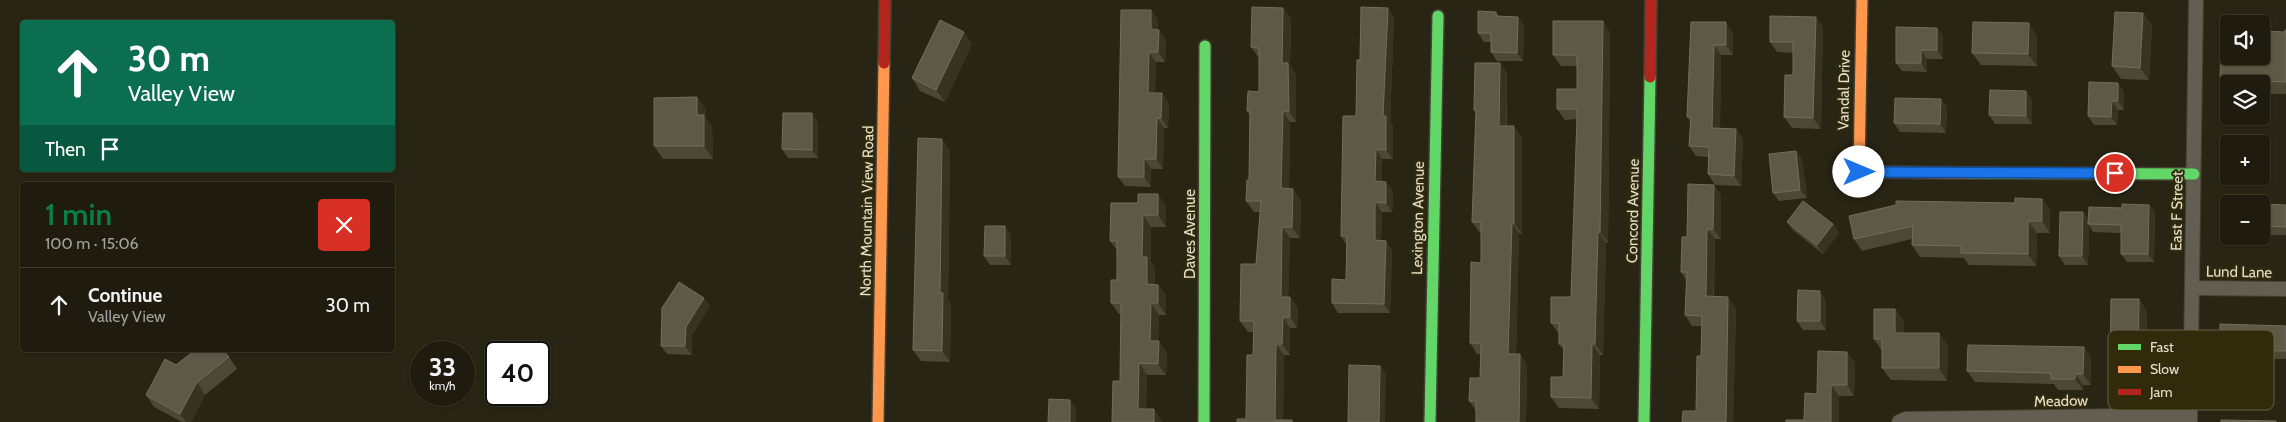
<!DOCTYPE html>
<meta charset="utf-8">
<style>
body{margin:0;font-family:Cabin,sans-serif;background:#2c291d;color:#f1f3f6;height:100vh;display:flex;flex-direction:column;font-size:19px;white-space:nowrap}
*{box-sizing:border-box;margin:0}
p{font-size:16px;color:#a1a19e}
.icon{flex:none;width:28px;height:28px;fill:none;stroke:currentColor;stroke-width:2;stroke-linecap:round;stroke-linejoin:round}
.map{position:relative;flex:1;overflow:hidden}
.side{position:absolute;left:20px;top:182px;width:375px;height:170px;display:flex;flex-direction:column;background:#1f1c0f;border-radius:5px;box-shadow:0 1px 4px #0004,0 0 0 1px #3c3a2f}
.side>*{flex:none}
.guide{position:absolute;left:20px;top:20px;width:375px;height:152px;border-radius:5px;box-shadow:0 1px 4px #0004,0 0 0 1px #3c3a2f;background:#0b6e4f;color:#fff;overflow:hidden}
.buttons{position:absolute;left:2220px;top:15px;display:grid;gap:10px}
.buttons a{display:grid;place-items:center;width:50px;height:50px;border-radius:5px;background:#1f1c0f;box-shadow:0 1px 4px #0004,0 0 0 1px #3c3a2f;font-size:25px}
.speed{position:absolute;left:410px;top:341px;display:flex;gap:10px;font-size:25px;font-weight:700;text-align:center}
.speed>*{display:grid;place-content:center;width:65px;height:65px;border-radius:50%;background:#1f1c0f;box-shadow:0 1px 4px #0004,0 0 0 1px #3c3a2f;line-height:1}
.speed small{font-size:12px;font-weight:400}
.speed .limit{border:2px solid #111;border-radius:8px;background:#fff;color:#111}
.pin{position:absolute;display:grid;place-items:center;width:42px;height:42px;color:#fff;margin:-21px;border:2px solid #fff;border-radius:50%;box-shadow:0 1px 5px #0007}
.me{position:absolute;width:55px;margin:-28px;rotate:90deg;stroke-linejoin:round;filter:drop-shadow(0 0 4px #0008)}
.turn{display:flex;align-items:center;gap:18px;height:105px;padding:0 25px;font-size:22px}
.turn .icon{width:65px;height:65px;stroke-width:2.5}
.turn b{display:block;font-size:35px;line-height:42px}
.then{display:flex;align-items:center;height:48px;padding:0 25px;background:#0003;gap:10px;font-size:19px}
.round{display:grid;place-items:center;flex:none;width:52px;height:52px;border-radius:5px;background:#2c291d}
.summary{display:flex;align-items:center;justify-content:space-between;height:85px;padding:0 25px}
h1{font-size:30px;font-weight:600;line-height:38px;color:#0b8043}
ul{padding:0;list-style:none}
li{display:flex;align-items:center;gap:15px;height:75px;padding:0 25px;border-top:1px solid #3c3a2f}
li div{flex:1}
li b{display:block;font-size:19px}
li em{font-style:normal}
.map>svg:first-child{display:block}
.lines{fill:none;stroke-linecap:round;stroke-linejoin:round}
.street-casing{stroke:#434034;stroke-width:16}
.fast-casing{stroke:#434034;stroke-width:14}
.slow-casing{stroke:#434034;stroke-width:14}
.jam-casing{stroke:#434034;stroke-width:14}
.street{stroke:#625f52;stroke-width:14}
.fast{stroke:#63d668;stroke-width:11}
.slow{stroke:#ff974d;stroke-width:11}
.jam{stroke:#b3261e;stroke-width:11}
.wall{fill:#4c4836}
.shaded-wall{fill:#373322}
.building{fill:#5d5947;stroke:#726e5c}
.route-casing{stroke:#114b97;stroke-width:12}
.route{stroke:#1a73e8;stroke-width:9}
.labels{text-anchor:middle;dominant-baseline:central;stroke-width:4;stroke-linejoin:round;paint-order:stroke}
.street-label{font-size:15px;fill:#e4e0ce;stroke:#322b0b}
.key{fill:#322b0b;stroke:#676146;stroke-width:1}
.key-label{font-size:14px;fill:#e4e0ce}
</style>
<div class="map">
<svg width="2286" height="422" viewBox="0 0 2286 422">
<rect width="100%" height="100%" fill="#292514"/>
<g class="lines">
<defs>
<g id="street">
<path d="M2192,288L2286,289"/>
<path d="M1899,422L1906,419L2190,415"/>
<path d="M2190,422L2196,0"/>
</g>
<g id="fast">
<path d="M1970,173L2194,174"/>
<path d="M1204,422L1205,46"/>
<path d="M1430,422L1438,16"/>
<path d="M1644,422L1650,77"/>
</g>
<g id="slow">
<path d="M1862,0L1859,172L1970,173"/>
<path d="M878,422L884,63"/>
</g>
<g id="jam">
<path d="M884,63L885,0"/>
<path d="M1650,77L1651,0"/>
</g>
</defs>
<use href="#street" class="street-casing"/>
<use href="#fast" class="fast-casing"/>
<use href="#slow" class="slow-casing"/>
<use href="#jam" class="jam-casing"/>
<use href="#street" class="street"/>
<use href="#fast" class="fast"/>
<use href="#slow" class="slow"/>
<use href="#jam" class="jam"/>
</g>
<g class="wall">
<path d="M1283,8L1291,19L1290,65L1296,75V122H1290L1289,189L1301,200L1300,238H1290L1288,297H1290L1298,308L1297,328H1290V355H1284L1283,420H1292L1293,422H1237L1246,419L1253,355V332H1248L1240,321L1256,264L1260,212H1254L1246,201L1249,180L1250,115L1247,111L1259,92V58L1251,47Z"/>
<path d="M1151,10L1158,20V30L1166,40L1165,62H1156L1155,93L1169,103L1168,128H1164L1163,169H1151V187L1125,186L1118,177Z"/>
<path d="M1496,12L1499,16L1524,25L1523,61H1497L1491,52V42H1484L1478,33Z"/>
<path d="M2143,13L2152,25L2149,80L2121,79L2112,66Z"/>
<path d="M1394,17L1390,122L1393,126V159H1382V182H1386L1393,191L1392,212H1382L1381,241L1392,250L1390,313H1338L1332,303L1346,280V244L1341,236L1356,116Z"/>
<path d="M1816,17L1823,27L1821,129L1792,128L1784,117L1793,75V53L1777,52L1770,42Z"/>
<path d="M1691,22L1733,33V55H1721L1720,128L1736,129L1743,139L1741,186L1715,185L1708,174V157L1696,156L1689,146L1690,121L1687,117Z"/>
<path d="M2286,30V94H2271V111H2261V84H2229V93L2220,81L2285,32Z"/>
<path d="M1610,32L1608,243H1606L1603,355H1600L1599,409L1559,408L1551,397L1563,377L1564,351L1559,344V334L1551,323L1571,297L1577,119L1565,120L1557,109L1577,89V66H1561L1553,55Z"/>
<path d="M1943,36V59H1927V72L1902,71L1896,63Z"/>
<path d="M2037,36V66L1981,65L1972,53Z"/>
<path d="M972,44L945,102L920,91L912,78Z"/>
<path d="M1500,63L1507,74V126L1522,137V234L1519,233L1516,354L1527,364L1526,422H1476V411L1469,401L1480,378L1481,354H1477L1470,343L1481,263V233H1480L1472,222L1476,114L1474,110Z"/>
<path d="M2026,91L2032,100V124H1995L1989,115Z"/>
<path d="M2124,91V110H2118L2117,125H2094L2088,116Z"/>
<path d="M1941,99L1947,107L1946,133L1900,132L1894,123Z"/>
<path d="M706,109V118L712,127L713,159H663L654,146Z"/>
<path d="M818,122V158H788L782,149Z"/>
<path d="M950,150L948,300L951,305L950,362L921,361L913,350Z"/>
<path d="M1796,151L1802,160L1807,198L1779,201L1773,193Z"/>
<path d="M1721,195V239H1715L1714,297L1736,308L1733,422H1682L1696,411L1701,356L1702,326H1692L1685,315L1686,280L1681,272L1687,237Z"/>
<path d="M2042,199L2050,210V233H2037L2036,266L1969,265L1964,258L1920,257L1912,245V239L1862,251L1854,239L2015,203Z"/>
<path d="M1138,203L1166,206V227H1151V262L1155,268V285H1158L1166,296V315H1159L1158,341L1167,353L1166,375H1147L1146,409L1162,421L1112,422L1120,381L1121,314H1119L1111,303L1117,280V250L1110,241Z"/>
<path d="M2261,204L2286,205V235H2265L2264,239L2240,238L2239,236H2261Z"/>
<path d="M2149,205L2155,213L2154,262H2127L2121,254V233L2093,232L2089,225L2088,265H2065L2059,256L2083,212L2088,219L2122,208Z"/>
<path d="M1787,222L1833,224L1839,233L1823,254L1793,230Z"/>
<path d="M1011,235V265H990L984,256Z"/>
<path d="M2139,299L2147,311L2146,382H2119L2110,370Z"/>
<path d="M1826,300V330H1803L1797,321Z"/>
<path d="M710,306L692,335V355L667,354L661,346Z"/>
<path d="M1895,309L1904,321V333L1948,345L1947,381L1891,380L1882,368V351L1874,339Z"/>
<path d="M2286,326V359H2226L2220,350Z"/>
<path d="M2084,347L2091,358V385H2083V390H2058L2054,384L1975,382L1967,371Z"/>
<path d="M229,357L237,369L205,395L191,422H182L154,407L146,395Z"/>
<path d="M1855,362L1854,396H1839V422H1786L1804,420L1817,394Z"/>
</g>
<g class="shaded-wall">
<path d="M1283,8L1291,19L1290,65L1296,75V122L1289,111L1282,63Z"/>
<path d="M1388,8L1394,17L1390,122L1393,126V159L1386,150L1383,116Z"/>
<path d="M1151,10L1158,20V39L1151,29Z"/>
<path d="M2143,13L2152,25L2149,80L2140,68Z"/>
<path d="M1518,17L1524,25L1523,61L1517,53Z"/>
<path d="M1816,17L1823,27L1821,129L1813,118Z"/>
<path d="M1603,21L1610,32L1608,243L1600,232Z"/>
<path d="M1726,22L1733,33V55L1726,45Z"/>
<path d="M2029,23L2037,36V66L2028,54Z"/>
<path d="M1937,28L1943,36V59L1937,50Z"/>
<path d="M1159,30L1166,40L1165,62L1158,52Z"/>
<path d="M964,32L972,44L945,102L936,90Z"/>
<path d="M1714,45L1721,55L1720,138L1712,128Z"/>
<path d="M1921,50L1927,59V72L1921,63Z"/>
<path d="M1149,52L1156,62L1155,103L1148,93Z"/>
<path d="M1500,63L1507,74L1506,137L1499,126Z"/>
<path d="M2262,81L2271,94V111L2262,99Z"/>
<path d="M2118,83L2124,91V110L2118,101Z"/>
<path d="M2026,91L2032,100V124L2026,116Z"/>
<path d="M1162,93L1169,103L1168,128L1161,118Z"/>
<path d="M697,97L706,109V118L712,127L713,159L704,146L697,115Z"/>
<path d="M1941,99L1947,107L1946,133L1940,124Z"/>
<path d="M2112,101L2118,110L2117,125L2111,117Z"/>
<path d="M1283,111L1290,122L1289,200L1281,188Z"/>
<path d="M812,113L818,122V158L812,150Z"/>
<path d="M1157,118L1164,128L1163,169L1156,159Z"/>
<path d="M1514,126L1522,137V234L1514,223Z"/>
<path d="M1736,129L1743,139L1741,186L1734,176Z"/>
<path d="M942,139L950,150L948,300L951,305L950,362L942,351L940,293Z"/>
<path d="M1376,149L1382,159V191L1375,181Z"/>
<path d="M1796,151L1802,160L1807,198L1800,190Z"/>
<path d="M1144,159L1151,169V187L1144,177Z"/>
<path d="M1386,182L1393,191L1392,212L1386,203Z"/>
<path d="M1714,185L1721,195V239L1713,229Z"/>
<path d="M1293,189L1301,200L1300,238L1292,227Z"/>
<path d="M1158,194L1166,206V227L1158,215Z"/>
<path d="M2259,196L2265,205L2261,208V204H2259Z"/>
<path d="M2042,199L2050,210V233L2042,221Z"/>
<path d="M1375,202L1382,212L1381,250L1375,240Z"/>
<path d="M2149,205L2155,213L2154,262L2148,254Z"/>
<path d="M2083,212L2089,221L2088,224L2089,225L2088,265L2082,256Z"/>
<path d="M1143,215L1151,227V262L1155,268V296L1147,284L1142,257Z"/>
<path d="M2028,221L2037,233L2036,266L2028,254Z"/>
<path d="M1512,223L1519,233L1516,364L1508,354Z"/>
<path d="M1833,224L1839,233L1823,254L1817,245Z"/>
<path d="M1005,226L1011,235V265L1005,256Z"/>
<path d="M1282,227L1290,238L1288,308L1281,297Z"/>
<path d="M1707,229L1715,239L1713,307L1706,296Z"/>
<path d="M2261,230L2265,235L2264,239L2261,234Z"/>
<path d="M1598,232L1606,243L1603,355L1595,344Z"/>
<path d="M1386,241L1392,250L1390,313L1384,304Z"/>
<path d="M1158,285L1166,296V315L1158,303Z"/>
<path d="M1820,291L1826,300V330L1820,321Z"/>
<path d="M1290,297L1298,308L1297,328L1290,317Z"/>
<path d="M1728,297L1736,308L1733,422H1726Z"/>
<path d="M704,298L710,306L692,335V355L685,346L686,327Z"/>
<path d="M2139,299L2147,311L2146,382L2138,370Z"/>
<path d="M1151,303L1159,315L1158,352L1150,341Z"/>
<path d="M1895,309L1904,321V345L1895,333Z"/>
<path d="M1283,317L1290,328V355L1282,344Z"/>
<path d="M1939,333L1948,345L1947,381L1939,368Z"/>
<path d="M1159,341L1167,353L1166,375L1158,364Z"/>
<path d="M1276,344L1284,355L1283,422L1275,420Z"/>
<path d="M1592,344L1600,355L1599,409L1591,398Z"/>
<path d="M2084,347L2091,358V385L2083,374Z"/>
<path d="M1847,352L1855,362L1854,396L1847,385Z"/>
<path d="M1520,354L1527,364L1526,422H1519Z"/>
<path d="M1139,363L1147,375L1146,420L1138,409Z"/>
<path d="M1380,366L1386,374L1385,422H1379Z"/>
<path d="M2075,374L2083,385V390L2075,379Z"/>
<path d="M197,382L205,395L191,422H186L180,414Z"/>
<path d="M1831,385L1839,396V422H1831Z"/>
<path d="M1070,400L1076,408V422H1070Z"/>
<path d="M1154,409L1162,421V422H1154Z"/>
</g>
<g class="building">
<path d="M1252,7L1283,8L1282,63H1288L1289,111H1283L1281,188L1293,189L1292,227H1282L1281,297H1290V317H1283L1282,344H1276L1275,420H1292V422H1237V419H1246L1247,355H1253L1254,321H1240L1241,264H1256L1261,201H1246L1247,180H1249L1250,111H1247L1248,91L1259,92V48L1251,47Z"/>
<path d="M1361,7L1388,8L1383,116H1386V150L1376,149L1375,181L1386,182V203L1375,202V240L1386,241L1384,304L1332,303V279L1346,280L1347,236H1341L1343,116H1356L1357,60H1360Z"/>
<path d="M1121,10H1151V29L1159,30L1158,52H1149L1148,93H1162L1161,118H1157L1156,159H1144V177H1118Z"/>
<path d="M1478,11L1496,12V16L1518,17L1517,53L1491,52V33H1478Z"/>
<path d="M2115,12L2143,13L2140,68L2112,66Z"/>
<path d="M1770,16L1816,17L1813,118L1784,117L1785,75H1793V42H1770Z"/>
<path d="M940,20L964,32L936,90L912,78Z"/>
<path d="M1553,21H1603L1600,232H1598L1595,344H1592L1591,398L1551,397V377H1563L1564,344H1559V323H1551V297H1571L1577,117V109H1557V89H1577V55H1553Z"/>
<path d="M1691,22H1726V45H1714L1712,128L1736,129L1734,176L1708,174L1709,147L1689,146L1691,117H1687Z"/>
<path d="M1973,22L2029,23L2028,54L1972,53Z"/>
<path d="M1896,27L1937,28V50H1921V63H1896Z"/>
<path d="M2221,30H2229V56H2261V31L2285,32V30H2286V82L2262,81V99H2261V84H2232V81H2220Z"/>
<path d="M1475,63H1500L1499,126H1514V223H1512L1508,354H1520L1519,422H1476V401H1469L1470,378H1480L1481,343H1470L1471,262L1481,263V222H1472L1476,110H1474Z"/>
<path d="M2089,82L2118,83V101H2112L2111,117L2088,116Z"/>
<path d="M1990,90L2026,91V116L1989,115Z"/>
<path d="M697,97V115H704V146H654V98Z"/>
<path d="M1895,98L1941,99L1940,124L1894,123Z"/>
<path d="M783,113H812V150L782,149Z"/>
<path d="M918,138L942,139L940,293H943L942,351L913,350Z"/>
<path d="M1796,151L1800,190L1773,193L1769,154Z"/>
<path d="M1688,184L1714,185L1713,229H1707L1706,296L1728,297L1726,422H1682L1683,411H1696L1697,356H1701L1702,316L1685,315L1687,272H1681L1682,237H1687Z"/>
<path d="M1138,194H1158V215H1143L1142,257H1147V284L1158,285V303H1151L1150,341H1159L1158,364L1139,363L1138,409H1154V422H1112L1113,381H1120L1121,303H1111V280H1117V241H1110L1111,203H1138Z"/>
<path d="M2235,195L2259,196V204H2235Z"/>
<path d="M2015,198L2042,199V221H2028V254L1961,253V246L1912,245L1913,226L1854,239L1849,216L1896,205V201L2015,203Z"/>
<path d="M1803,201L1833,224L1817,245L1787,222Z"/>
<path d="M2122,204L2149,205L2148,254H2121V225L2088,224L2089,207L2122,208Z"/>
<path d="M2261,204L2286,205V227L2261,226Z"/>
<path d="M2060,212H2083L2082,256H2059Z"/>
<path d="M985,226H1005V256H984Z"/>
<path d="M679,282L704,298L686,327L685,346H661L662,308Z"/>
<path d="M1798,290L1820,291V321H1797Z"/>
<path d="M2111,299H2139L2138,370H2110Z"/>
<path d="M1874,309H1895V333H1939V368H1882V339H1874Z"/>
<path d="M2220,324L2286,326V351L2220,350Z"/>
<path d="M1968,345L2084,347L2083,374H2075V379H2051V373L1967,371Z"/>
<path d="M195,350H223L229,357L197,382L180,414L146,395L165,359L176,365Z"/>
<path d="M1818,351L1847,352V385H1831V422H1786V420H1804L1805,393L1817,394Z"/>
<path d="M1349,365L1380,366L1379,422H1348Z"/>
<path d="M1049,399L1070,400V422H1048Z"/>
<path d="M2221,420L2276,421V422H2221Z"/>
</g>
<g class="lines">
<defs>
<path id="route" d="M1859,172L2115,173"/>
</defs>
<use href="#route" class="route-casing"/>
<use href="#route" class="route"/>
</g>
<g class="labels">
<g class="street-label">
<text transform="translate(1844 90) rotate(-89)">Vandal Drive</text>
<text transform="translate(867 211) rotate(-89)">North Mountain View Road</text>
<text transform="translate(1633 211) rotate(-89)">Concord Avenue</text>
<text transform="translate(2177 211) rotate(-89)">East F Street</text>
<text transform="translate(1418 218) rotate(-89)">Lexington Avenue</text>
<text transform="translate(1190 234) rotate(-90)">Daves Avenue</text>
<text transform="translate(2239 272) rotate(1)">Lund Lane</text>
<text transform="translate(2061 401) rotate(-1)">Meadow</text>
</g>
</g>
<rect x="2108" y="330" width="166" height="80" rx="8" class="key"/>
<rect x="2118" y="344" width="23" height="6" fill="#63d668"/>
<rect x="2118" y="366" width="23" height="7" fill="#ff974d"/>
<rect x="2118" y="389" width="23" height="6" fill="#b3261e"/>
<g class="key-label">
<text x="2150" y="352">Fast</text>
<text x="2150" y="374">Slow</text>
<text x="2150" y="397">Jam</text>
</g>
</svg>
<div class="buttons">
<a><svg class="icon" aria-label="sound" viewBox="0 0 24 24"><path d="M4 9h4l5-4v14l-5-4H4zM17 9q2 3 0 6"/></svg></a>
<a><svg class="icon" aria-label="layers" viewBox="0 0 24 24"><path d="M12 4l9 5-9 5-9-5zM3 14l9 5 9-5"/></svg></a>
<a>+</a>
<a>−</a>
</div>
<div class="speed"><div>33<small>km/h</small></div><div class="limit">40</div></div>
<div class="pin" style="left:2115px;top:173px;background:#d93025"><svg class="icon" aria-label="arrive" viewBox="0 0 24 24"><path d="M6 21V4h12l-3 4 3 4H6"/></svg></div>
<svg class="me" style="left:1859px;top:172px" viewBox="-20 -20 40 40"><circle r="19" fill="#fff"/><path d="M0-13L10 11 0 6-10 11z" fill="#1a73e8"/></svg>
<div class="guide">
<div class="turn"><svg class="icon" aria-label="ahead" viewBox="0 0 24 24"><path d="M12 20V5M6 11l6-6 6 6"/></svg><div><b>30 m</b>Valley View</div></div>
<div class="then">Then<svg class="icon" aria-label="arrive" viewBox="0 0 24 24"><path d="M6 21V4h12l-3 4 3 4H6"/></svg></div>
</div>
<section class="side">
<div class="summary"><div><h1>1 min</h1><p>100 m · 15:06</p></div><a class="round" style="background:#d93025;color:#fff"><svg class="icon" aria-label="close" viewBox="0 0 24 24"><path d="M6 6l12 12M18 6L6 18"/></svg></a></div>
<ul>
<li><svg class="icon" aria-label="ahead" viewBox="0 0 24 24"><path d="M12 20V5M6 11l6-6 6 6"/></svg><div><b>Continue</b><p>Valley View</p></div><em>30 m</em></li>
</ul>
</section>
</div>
